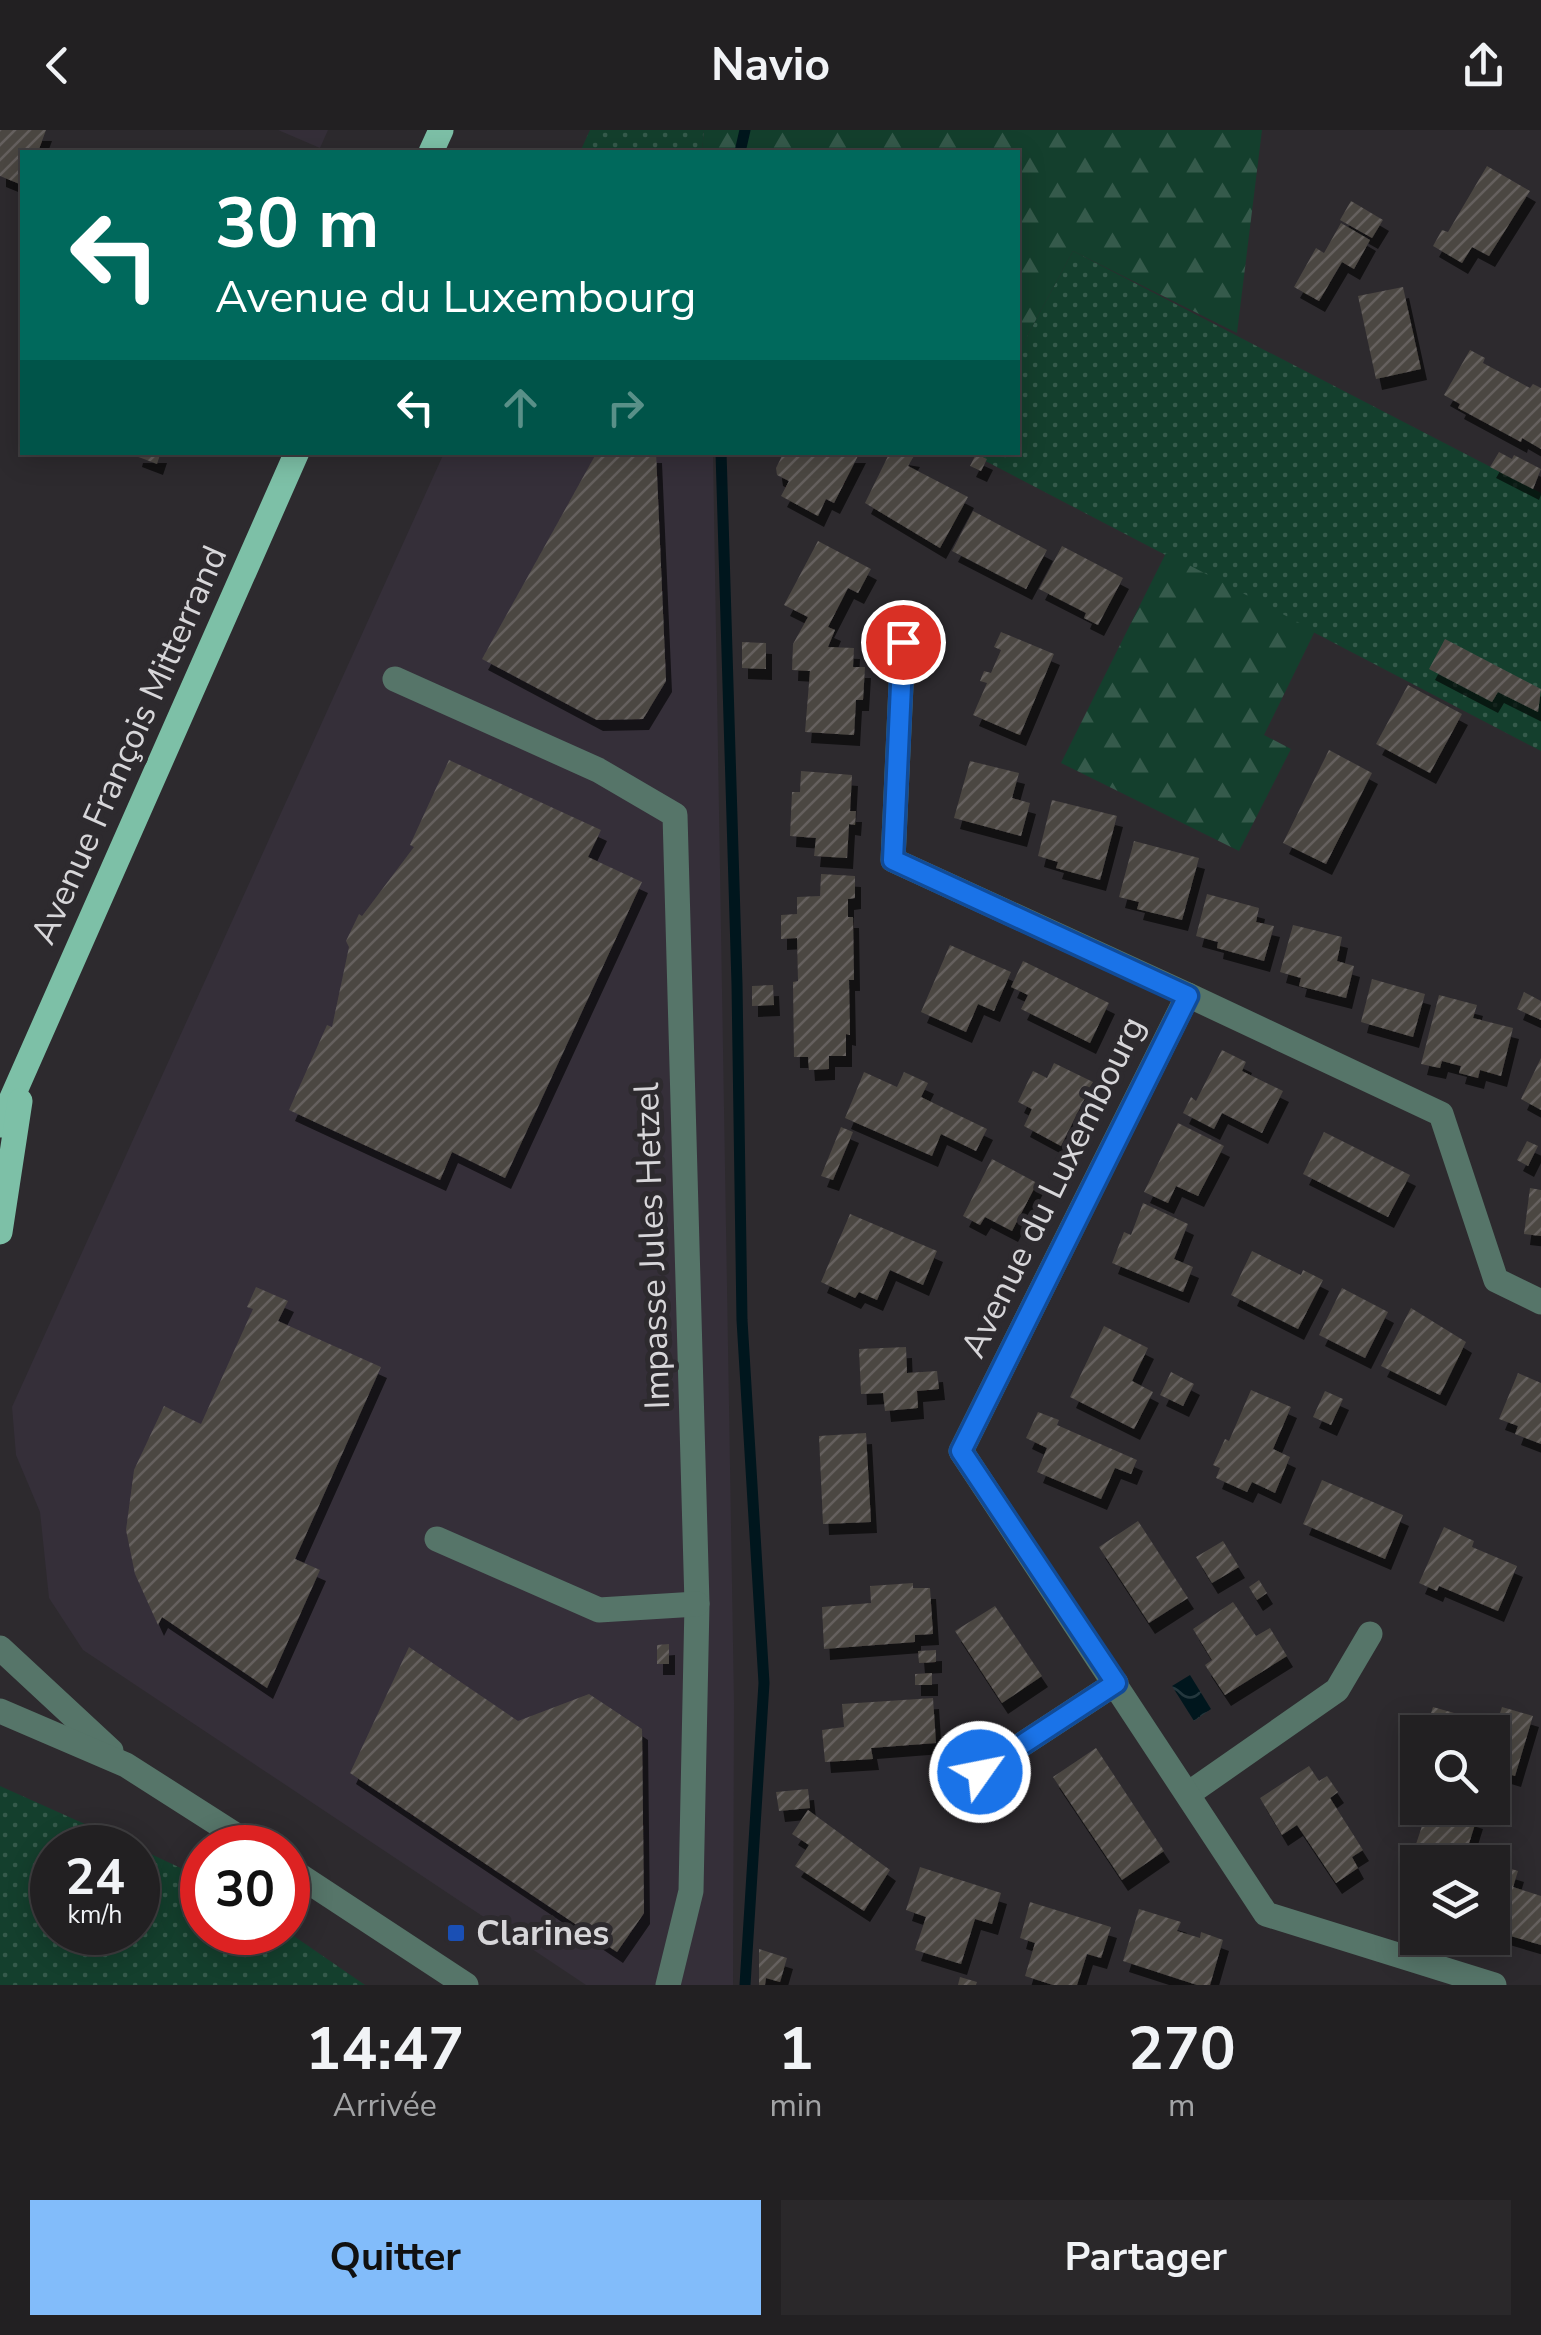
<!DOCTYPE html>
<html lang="fr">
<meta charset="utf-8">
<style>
body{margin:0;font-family:"Nunito Sans",sans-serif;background:#2a282a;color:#f1f3f6;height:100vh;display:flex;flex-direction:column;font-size:38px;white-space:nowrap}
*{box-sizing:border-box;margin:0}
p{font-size:32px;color:#a2a3a5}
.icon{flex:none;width:55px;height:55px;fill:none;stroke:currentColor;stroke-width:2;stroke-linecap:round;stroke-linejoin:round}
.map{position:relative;height:1855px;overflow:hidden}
.details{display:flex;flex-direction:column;background:#222022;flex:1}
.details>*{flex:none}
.guide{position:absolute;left:20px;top:20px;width:1000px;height:305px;border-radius:0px;box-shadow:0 5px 25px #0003,0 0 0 2px #3f3e40;background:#00695c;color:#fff;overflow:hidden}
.tools{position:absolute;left:1400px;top:1585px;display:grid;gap:20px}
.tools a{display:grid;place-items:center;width:110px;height:110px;border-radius:0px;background:#222022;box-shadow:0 5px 25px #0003,0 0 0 2px #3f3e40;font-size:50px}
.speed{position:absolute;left:30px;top:1695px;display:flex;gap:20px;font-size:50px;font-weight:700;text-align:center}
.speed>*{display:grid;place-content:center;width:130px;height:130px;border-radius:50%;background:#222022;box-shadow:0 5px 25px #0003,0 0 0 2px #3f3e40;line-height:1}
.speed small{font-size:25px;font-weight:400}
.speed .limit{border:15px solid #d22;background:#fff;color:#111}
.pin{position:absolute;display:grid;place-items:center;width:85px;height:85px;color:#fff;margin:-42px;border:5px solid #fff;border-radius:50%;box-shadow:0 2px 10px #0007}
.me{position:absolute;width:110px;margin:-55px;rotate:57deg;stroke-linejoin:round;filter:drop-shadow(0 0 8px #0008)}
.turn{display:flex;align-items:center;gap:35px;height:210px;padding:0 30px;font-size:45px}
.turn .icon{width:130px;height:130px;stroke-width:2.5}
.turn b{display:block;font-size:70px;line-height:85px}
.lanes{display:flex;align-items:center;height:95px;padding:0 30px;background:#0003;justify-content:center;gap:50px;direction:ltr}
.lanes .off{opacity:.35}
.eta{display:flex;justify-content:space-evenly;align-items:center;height:170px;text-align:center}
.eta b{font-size:60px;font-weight:700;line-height:70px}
.primary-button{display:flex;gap:20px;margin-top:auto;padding:20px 30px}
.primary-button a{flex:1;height:115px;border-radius:0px;background:#82bcfa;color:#111;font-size:40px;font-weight:700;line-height:115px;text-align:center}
.primary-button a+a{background:#2a282a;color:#f1f3f6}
header{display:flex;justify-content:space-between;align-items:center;height:130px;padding:0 30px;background:#222022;font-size:45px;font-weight:700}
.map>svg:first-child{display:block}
.built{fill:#352f39}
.grass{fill:url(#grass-dots)}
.forest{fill:url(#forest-firs)}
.water{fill:url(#water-waves)}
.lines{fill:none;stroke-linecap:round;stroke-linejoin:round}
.stream{stroke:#00161d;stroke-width:11}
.building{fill:url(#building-hatch);filter:url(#shadow)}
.minor{stroke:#567569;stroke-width:25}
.major{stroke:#7dc0a7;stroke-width:25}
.route-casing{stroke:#114b97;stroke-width:25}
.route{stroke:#1a73e8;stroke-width:18}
.transit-dot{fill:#1a4fb4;stroke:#2d2a2e;stroke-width:4}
.labels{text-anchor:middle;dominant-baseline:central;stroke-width:10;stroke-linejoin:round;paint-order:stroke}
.street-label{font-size:35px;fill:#d7d6d9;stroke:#2d2a2e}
.poi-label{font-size:35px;font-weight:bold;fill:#d7d6d9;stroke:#2d2a2e;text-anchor:start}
</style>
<header><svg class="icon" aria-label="back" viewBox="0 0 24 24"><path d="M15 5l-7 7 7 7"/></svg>Navio<svg class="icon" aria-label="share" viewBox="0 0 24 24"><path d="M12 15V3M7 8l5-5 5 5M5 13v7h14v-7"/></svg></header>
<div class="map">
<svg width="1541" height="1855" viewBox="0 0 1541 1855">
<defs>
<pattern id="grass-dots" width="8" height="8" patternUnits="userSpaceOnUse" patternTransform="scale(2.5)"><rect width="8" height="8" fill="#143f2d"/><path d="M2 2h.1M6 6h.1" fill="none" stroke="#355a4b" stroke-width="1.8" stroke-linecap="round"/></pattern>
<pattern id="forest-firs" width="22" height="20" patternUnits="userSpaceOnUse" patternTransform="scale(2.5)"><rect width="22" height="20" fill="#143f2d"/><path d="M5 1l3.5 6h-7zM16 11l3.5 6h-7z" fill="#355a4b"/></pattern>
<pattern id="water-waves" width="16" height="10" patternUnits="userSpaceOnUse" patternTransform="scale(2.5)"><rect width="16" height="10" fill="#00161d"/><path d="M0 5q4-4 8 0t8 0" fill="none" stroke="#24373d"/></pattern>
<pattern id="building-hatch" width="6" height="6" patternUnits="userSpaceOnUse" patternTransform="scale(2.5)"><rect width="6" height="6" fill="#4c4743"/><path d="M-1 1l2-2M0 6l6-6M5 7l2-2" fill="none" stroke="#65615e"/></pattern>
<filter id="shadow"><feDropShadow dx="6" dy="11" stdDeviation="0" flood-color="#0009"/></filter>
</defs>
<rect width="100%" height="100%" fill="#2d2a2e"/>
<g class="built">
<path d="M278,0H328L320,18Z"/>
<path d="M444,323H713L734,1573L733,1855H586L83,1520L49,1468L40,1382L16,1325L12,1277Z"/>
</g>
<g class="grass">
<path d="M590,0H704L702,22H580Z"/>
<path d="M1073,121L1541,363V621L970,323L1018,322V223Z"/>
<path d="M0,1656L136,1717L52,1718V1802H138V1718L202,1748V1802H288L365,1855H0Z"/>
</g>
<g class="forest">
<path d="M704,0H1262L1237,203L1073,121L1018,223V22H702Z"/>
<path d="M1166,423L1315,501L1264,605L1291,619L1239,721L1061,633Z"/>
</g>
<path class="water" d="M1190,1545L1211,1579L1194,1591L1172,1556Z"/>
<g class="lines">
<g class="stream">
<path d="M740,22L745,0"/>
<path d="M721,322L737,854L742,1190L764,1553L745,1855"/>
</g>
</g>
<g class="building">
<path d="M0,0H46L38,22H22V55L0,46Z"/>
<path d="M1487,36L1530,61L1489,126L1472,117L1462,133L1433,116L1442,100L1448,102Z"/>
<path d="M1351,71L1383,90L1372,108L1340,90Z"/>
<path d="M1341,93L1370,110L1354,139L1342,132L1319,171L1294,157L1316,118L1324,123Z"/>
<path d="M1403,157L1421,239L1376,249L1358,166Z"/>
<path d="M1470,220L1485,228L1483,233L1530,258L1533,254L1541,258V319L1522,308L1521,312L1458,278L1460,274L1444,265Z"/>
<path d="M137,322H161L157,334L136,326Z"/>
<path d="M597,322H656L666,551L643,589L597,590L482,529Z"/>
<path d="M784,322H860L834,373L826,369L818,386L781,366L789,351L777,345L776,338Z"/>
<path d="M890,322L914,326L908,336L968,367L940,418L865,373Z"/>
<path d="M1499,322L1512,329L1514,325L1541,339L1533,359L1490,337Z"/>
<path d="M976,324L987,329L981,341L970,336Z"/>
<path d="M973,381L1047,420L1026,459L952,421Z"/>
<path d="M818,411L871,439L858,463L848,458L828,497L835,500L828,517L854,518L853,537H865L863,570H856L854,605L805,602L810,541L792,540L793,514L808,487L784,475Z"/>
<path d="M1062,416L1123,448L1098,495L1084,488L1086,483L1039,459Z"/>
<path d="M1001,502L1054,524L1020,605L973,585L987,553L980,551L984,541L991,543L1001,520L994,517Z"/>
<path d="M1445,509L1541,559L1538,582L1498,562L1492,572L1429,539Z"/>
<path d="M742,512L766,513V539L742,538Z"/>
<path d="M1408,555L1462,584L1430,643L1376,614Z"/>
<path d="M1329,620L1372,643L1326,734L1283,713Z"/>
<path d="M449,630L601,700L588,727L642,752L505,1048L452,1022L440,1050L289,980L327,895L332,897L349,817L346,811L359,784L362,786L414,717L410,715Z"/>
<path d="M970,631L1019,643L1012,668L1030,673L1021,706L954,688Z"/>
<path d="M801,641L852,645L850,681H856L855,695L849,694L847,728L814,726L816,708L790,706L792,662H800Z"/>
<path d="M1052,670L1117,686L1100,750L1056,738L1058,732L1038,726Z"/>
<path d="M1134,711L1199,728L1182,790L1137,779L1139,772L1119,767Z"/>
<path d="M821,744L855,746V768L848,769V787H853L854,850H849L850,905L846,904V926H829V939L809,940L808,927H794L793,852L798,851L797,808L781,809V785L797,784V767L820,766Z"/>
<path d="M1207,764L1259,778L1256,792L1274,796L1264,831L1217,818L1218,812L1196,806Z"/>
<path d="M1293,795L1342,807L1337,831L1354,836L1346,868L1299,856L1301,848L1280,842Z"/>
<path d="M950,815L1011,842L994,881L978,874L966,902L921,882Z"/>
<path d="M1023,831L1109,873L1090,913L1021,879L1028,865L1011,857Z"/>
<path d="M1372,849L1425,864L1413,907L1361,892Z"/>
<path d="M773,855L774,875L752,876V856Z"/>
<path d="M1524,862L1541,871V890L1517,879Z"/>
<path d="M1439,865L1477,875L1473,888L1513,898L1501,946L1480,940L1478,948L1459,943L1461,936L1442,931L1440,938L1421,934Z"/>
<path d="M1222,920L1246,932L1242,941L1283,961L1262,1003L1222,983L1214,999L1183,983L1191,967L1196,971Z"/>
<path d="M1541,928V980L1521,969Z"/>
<path d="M1054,933L1093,952L1061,1016L1024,996L1032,979L1018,972L1033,941L1047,948Z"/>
<path d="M864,942L897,957L904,942L928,953L921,967L987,999L976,1021L941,1004L932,1026L845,988Z"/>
<path d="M1178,993L1224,1016L1198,1066L1176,1056L1168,1073L1144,1062Z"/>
<path d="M841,997L853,1002L833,1050L821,1046Z"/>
<path d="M1324,1002L1410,1045L1388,1087L1303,1044Z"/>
<path d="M1527,1011L1538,1016L1528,1036L1517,1030Z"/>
<path d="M992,1029L1037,1053L1012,1101L985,1087L980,1095L963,1086Z"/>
<path d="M1530,1058L1541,1060V1106L1524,1104Z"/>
<path d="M1143,1073L1188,1094L1174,1129L1193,1137L1183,1162L1112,1133L1124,1102L1131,1105Z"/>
<path d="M850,1084L937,1121L923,1155L890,1140L877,1170L859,1162L855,1168L821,1152Z"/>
<path d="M1252,1121L1301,1145L1303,1140L1323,1150L1298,1199L1231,1165Z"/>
<path d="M256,1157L288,1171L278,1191L381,1237L295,1429L320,1440L267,1558L162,1487L158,1495L135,1444L126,1400L134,1340L164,1276L201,1294L253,1179L247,1177Z"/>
<path d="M1342,1158L1388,1182L1365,1228L1319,1205Z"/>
<path d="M1411,1178L1466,1212L1440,1265L1381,1236Z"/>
<path d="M1104,1196L1148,1218L1132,1251L1153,1262L1134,1299L1070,1267Z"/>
<path d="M906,1217L907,1243L937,1241L939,1259L917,1261L918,1278L885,1281L883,1263L861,1264L859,1219Z"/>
<path d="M1171,1242L1194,1254L1183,1276L1160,1265Z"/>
<path d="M1518,1243L1541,1253V1314L1515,1304L1518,1296L1499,1289Z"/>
<path d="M1251,1260L1291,1277L1273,1319L1290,1327L1275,1363L1252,1352L1247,1362L1216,1348L1220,1338L1213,1335L1225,1309L1229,1311Z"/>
<path d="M1325,1261L1343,1269L1331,1295L1313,1287Z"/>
<path d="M1038,1282L1059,1290L1057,1295L1137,1330L1131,1344L1115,1338L1101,1369L1037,1342L1047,1318L1026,1308Z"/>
<path d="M866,1303L871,1392L823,1394L819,1306Z"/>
<path d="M1322,1350L1403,1385L1385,1429L1303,1394Z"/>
<path d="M1138,1391L1188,1468L1149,1493L1099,1417Z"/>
<path d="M1444,1397L1474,1411L1472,1417L1517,1436L1498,1481L1439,1456L1437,1461L1419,1453Z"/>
<path d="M1223,1411L1239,1437L1212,1453L1196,1427Z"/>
<path d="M1259,1450L1267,1463L1257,1470L1249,1457Z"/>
<path d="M913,1453V1458H930L933,1504L915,1505V1512L824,1519L822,1477L871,1473L870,1456Z"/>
<path d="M1233,1472L1256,1506L1270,1498L1287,1526L1225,1565L1205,1535L1212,1530L1193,1499Z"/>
<path d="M995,1476L1042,1546L1002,1573L955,1501Z"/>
<path d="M669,1514V1534H657V1515Z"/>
<path d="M409,1517L518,1591L589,1564L642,1599L644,1783L617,1822L350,1643Z"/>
<path d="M936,1520V1532L919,1533L918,1521Z"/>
<path d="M932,1543V1555H915V1544Z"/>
<path d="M933,1568L936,1613L871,1618L873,1629L825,1632L822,1600L844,1597L842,1574Z"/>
<path d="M1433,1577L1496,1595L1502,1577L1533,1586L1515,1646L1492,1639V1602H1425Z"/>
<path d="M1096,1618L1164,1721L1122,1750L1053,1647Z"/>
<path d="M1309,1636L1319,1651L1327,1646L1338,1662L1330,1668L1363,1720L1352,1727L1358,1738L1336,1753L1297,1695L1282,1705L1260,1668Z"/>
<path d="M808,1659L810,1678L779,1681L776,1662Z"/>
<path d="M1428,1678H1445L1477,1688L1466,1723L1480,1728L1479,1732H1418V1748L1406,1744Z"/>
<path d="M808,1680L890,1740L864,1781L795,1736L809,1715L792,1704Z"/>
<path d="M1492,1733L1518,1741L1513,1757L1541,1766V1815L1497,1802L1499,1797L1492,1795Z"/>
<path d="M920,1737L1001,1763L992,1794L975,1789L961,1834L915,1820L926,1787L906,1780Z"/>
<path d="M1030,1772L1111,1797L1101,1828L1087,1824L1077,1855H1053L1025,1846L1035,1813L1020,1808Z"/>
<path d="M1139,1779L1181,1792L1177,1801L1200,1808L1201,1802L1223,1810L1210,1855H1197L1123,1831Z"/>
<path d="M759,1819L787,1828L780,1852L766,1848L765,1855H759Z"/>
<path d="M960,1847L977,1852L976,1855H958Z"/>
</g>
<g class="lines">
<g class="minor">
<path d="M903,512L893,730L1188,865"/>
<path d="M395,549L598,640L675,685L697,1474L691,1761L668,1855"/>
<path d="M437,1409L599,1480L697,1474"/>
<path d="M0,1518L111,1621"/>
<path d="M0,1581L126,1635L256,1718"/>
<path d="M1188,1664L1337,1560L1370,1504"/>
<path d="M987,1678L980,1642L1116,1553"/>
<path d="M288,1738L466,1855"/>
<path d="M1494,1855L1266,1784L961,1321L1188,865L1441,984L1496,1150L1541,1172"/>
</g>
<g class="major">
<path d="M431,22L441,0"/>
<path d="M0,995L297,322"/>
<path d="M0,1102L20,971"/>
</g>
</g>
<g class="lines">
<defs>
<path id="route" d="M903,512L893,730L1188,866L961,1321L1116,1553L980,1642"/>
</defs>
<use href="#route" class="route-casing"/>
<use href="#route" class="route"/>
</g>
<rect class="transit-dot" x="446" y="1793" width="20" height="20" rx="5"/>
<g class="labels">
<g class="street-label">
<text transform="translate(129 615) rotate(-66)">Avenue François Mitterrand</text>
<text transform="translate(1053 1057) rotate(-64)">Avenue du Luxembourg</text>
<text transform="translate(652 1116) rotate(-92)">Impasse Jules Hetzel</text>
</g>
<g class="poi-label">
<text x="476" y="1803">Clarines</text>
</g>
</g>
</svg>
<div class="tools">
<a><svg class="icon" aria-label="search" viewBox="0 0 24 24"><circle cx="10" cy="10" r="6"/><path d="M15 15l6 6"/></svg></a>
<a><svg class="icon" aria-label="layers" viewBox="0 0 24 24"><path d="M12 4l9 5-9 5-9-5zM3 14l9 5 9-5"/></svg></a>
</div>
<div class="speed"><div>24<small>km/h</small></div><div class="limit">30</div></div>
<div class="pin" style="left:903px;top:512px;background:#d93025"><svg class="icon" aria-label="arrive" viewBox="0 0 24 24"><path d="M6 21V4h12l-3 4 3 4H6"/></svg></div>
<svg class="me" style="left:980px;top:1642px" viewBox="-20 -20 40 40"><circle r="17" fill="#1a73e8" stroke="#fff" stroke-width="3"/><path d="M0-11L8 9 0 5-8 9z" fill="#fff"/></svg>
<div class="guide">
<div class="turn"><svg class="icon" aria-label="left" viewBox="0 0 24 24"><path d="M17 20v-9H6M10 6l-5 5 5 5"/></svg><div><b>30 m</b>Avenue du Luxembourg</div></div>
<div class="lanes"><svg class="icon" aria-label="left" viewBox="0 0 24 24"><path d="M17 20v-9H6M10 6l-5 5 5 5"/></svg><svg class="icon off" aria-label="ahead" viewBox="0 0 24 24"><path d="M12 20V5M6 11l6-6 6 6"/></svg><svg class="icon off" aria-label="right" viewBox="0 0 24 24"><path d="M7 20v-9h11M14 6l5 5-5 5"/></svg></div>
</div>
</div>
<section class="details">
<div class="eta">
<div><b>14:47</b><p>Arrivée</p></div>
<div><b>1</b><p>min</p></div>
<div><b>270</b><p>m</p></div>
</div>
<div class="primary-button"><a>Quitter</a><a>Partager</a></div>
</section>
